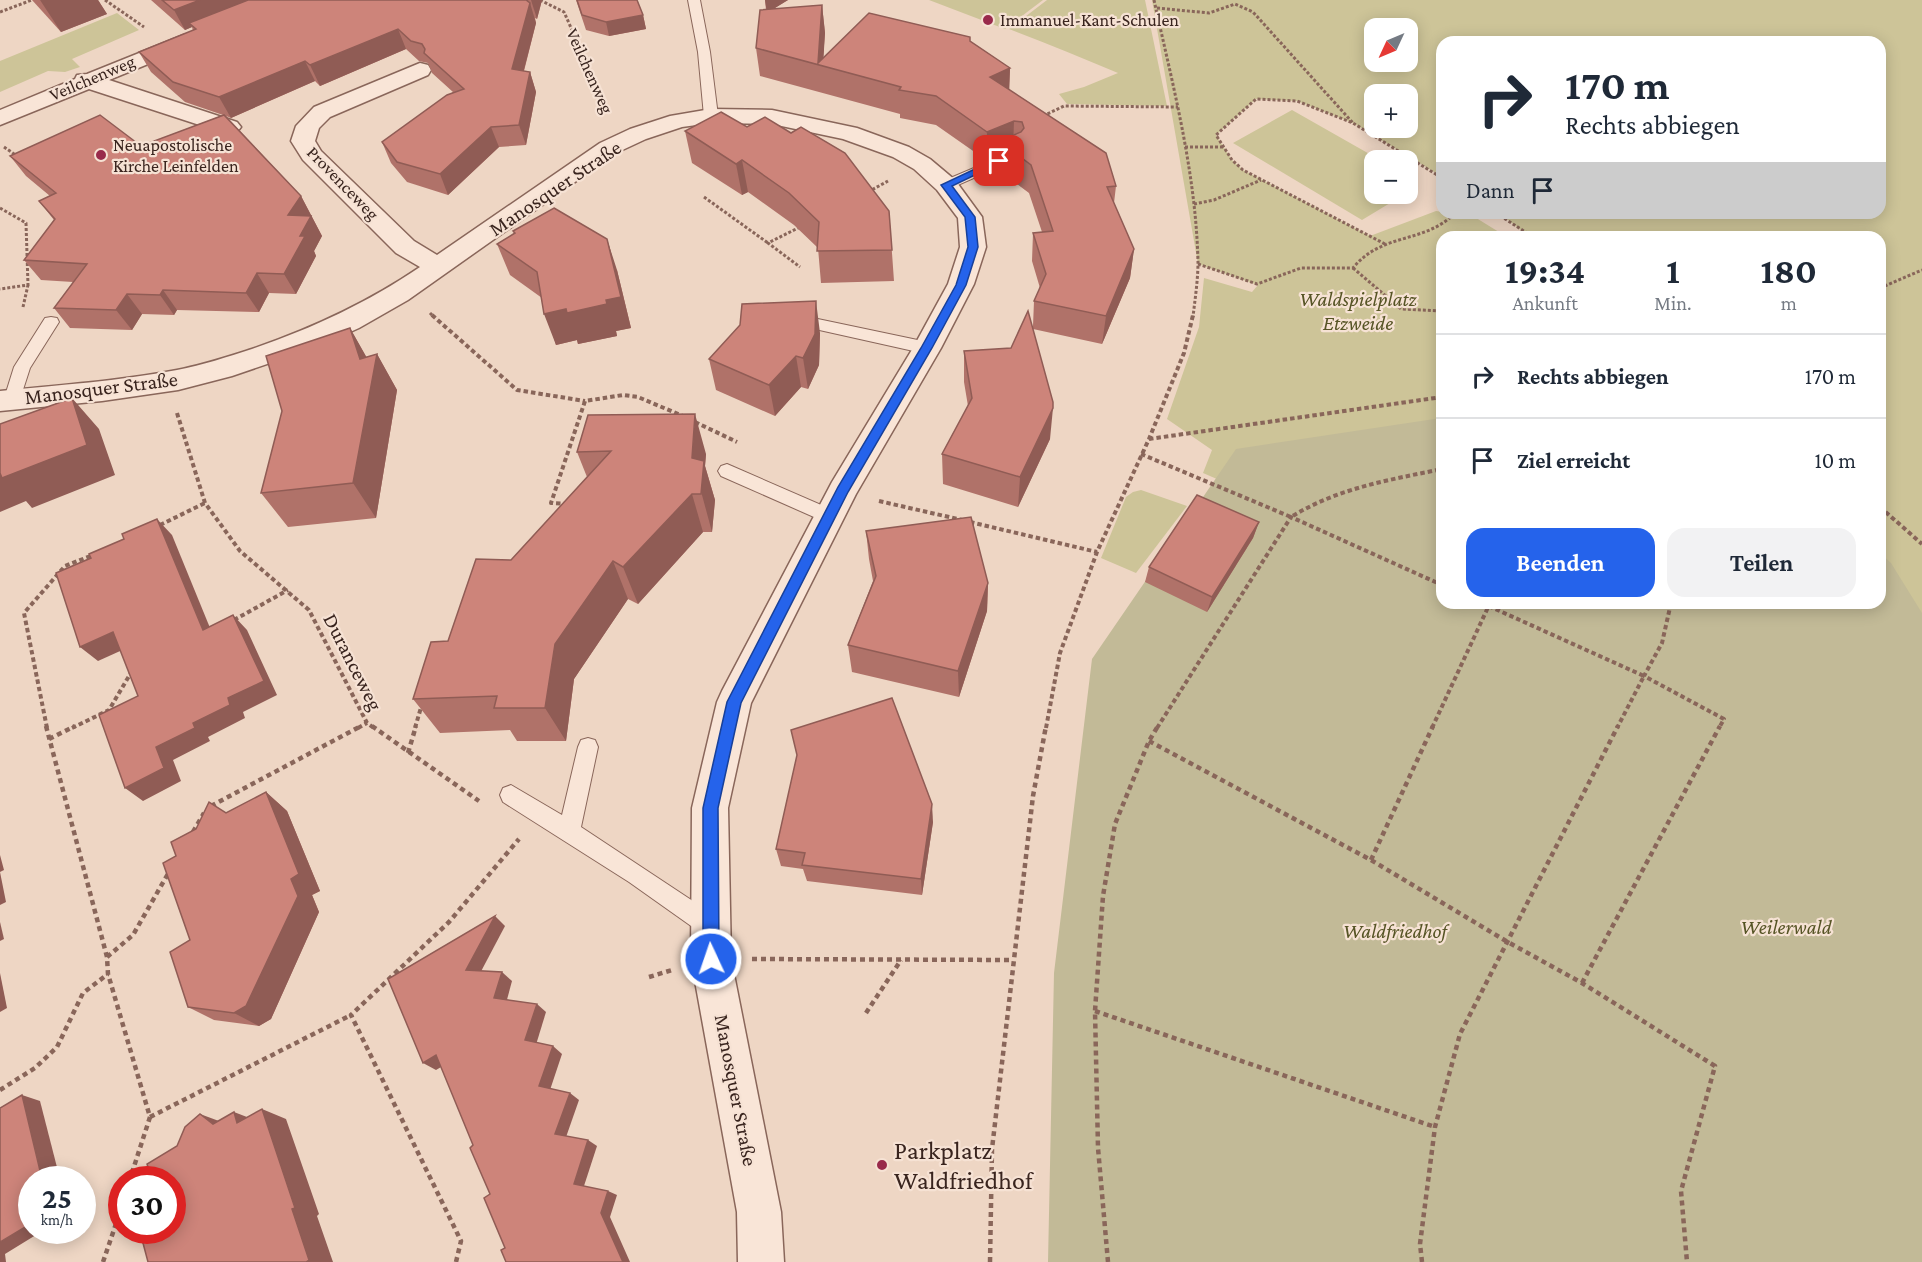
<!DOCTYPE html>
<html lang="de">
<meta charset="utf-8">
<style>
body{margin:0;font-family:"Crimson Pro",serif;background:#f2f2f3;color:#1f2937;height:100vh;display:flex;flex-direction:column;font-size:22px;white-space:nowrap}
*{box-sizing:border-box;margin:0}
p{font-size:20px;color:#747a83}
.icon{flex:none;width:33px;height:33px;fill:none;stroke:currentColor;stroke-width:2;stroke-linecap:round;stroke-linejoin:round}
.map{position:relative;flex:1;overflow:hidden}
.drawer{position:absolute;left:1436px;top:231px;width:450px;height:378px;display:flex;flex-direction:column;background:#fff;border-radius:18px;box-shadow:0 3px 15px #0003}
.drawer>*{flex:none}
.guide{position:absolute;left:1436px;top:36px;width:450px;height:183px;border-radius:18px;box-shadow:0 3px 15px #0003;background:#fff;color:#1f2937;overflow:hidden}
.needle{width:39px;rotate:226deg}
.controls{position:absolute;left:1364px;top:18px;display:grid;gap:12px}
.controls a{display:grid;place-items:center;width:54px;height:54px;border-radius:12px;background:#fff;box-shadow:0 3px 15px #0003;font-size:30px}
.speed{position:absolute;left:18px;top:1166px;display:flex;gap:12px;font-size:30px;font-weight:700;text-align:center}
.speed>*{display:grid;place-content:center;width:78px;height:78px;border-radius:50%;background:#fff;box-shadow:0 3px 15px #0003;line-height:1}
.speed small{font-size:15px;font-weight:400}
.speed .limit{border:9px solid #d22;background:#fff;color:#111}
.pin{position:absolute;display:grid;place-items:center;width:51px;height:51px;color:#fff;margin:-26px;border-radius:12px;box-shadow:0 3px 9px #0006}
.me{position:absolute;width:66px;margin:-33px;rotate:357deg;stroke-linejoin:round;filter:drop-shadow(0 0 4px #0008)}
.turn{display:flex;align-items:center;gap:21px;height:126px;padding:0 30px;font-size:27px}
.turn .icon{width:78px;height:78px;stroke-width:2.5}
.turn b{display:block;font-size:42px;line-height:51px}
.then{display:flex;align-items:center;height:57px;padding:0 30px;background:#0003;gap:12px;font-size:22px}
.eta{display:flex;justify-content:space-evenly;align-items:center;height:102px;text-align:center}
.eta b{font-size:36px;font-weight:700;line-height:42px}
.button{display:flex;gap:12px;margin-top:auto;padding:12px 30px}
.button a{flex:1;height:69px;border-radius:18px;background:#2563eb;color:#fff;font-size:24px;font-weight:700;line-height:69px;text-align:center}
.button a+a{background:#f2f2f3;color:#1f2937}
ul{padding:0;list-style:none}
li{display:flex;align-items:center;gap:18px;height:84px;padding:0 30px;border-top:2px solid #e0e1e3}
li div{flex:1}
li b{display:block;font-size:22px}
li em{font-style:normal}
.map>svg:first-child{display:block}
.green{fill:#cdc498;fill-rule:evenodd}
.cemetery{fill:#c2ba97}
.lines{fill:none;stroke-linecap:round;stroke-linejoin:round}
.lane-casing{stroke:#89665a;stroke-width:2}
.street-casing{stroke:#89665a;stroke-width:3}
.path-far2{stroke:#89665a;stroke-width:3;stroke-dasharray:3 2;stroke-linecap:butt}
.path-far1{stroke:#89665a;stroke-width:4;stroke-dasharray:4.5 3;stroke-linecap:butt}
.path{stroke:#89665a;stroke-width:4.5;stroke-dasharray:5 4;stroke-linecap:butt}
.lane{fill:#f9e5d7;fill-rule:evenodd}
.street{fill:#f9e5d7;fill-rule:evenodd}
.wall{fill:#b07269}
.shaded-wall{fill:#905c55}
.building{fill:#cd847a;stroke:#905c55;stroke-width:1.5}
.route{fill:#2563eb;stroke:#184099;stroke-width:1.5}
.poi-dot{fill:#992a4b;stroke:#f6e2d4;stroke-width:2}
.labels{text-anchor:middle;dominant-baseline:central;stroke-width:4.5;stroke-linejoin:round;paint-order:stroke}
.far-poi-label{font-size:18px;fill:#39241e;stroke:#f6e2d4;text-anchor:start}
.far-street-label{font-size:18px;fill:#39241e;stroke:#f6e2d4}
.street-label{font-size:21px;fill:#39241e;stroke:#f6e2d4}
.park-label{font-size:21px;font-style:italic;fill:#565425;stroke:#f6e2d4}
.near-poi-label{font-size:26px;fill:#39241e;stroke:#f6e2d4;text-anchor:start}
</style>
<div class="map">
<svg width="1922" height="1262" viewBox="0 0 1922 1262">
<rect width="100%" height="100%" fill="#eed6c4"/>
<g class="green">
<path d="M929,0H1043L1005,29Z"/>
<path d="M1047,0H1145L1167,106L1067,104L1059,94L1084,87L1118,73C1082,58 1046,43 1009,29Z"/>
<path d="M1152,0H1922V1262L1880,603V237H1530L1499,213H1880V42H1442L1441,176L1353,123L1297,101L1256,99L1216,135L1232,160L1243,170L1370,236L1436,211L1473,216L1507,237H1442L1441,576L1203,473L1212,450L1167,419L1199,327L1204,278L1252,292L1258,285L1198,264ZM1374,28H1407V62H1374ZM1374,94H1407V128H1374Z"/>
<path d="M117,13L139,30L72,59L80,67L65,72L48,71L0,92V61Z"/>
<path d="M1292,110L1380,160H1374V194H1405L1362,220L1233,143Z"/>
<path d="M1141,490L1187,506L1136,573L1101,558L1126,497L1133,492Z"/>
</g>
<path class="cemetery" d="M1441,418L1442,603H1880V553L1891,563L1922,613V1262H1048L1054,973L1092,659L1236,449Z"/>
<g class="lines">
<defs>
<g id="lane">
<path d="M688,0H700L710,52L718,116L711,120L704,116L698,52Z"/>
<path d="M1014,151L1019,152L1021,155L1019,158L951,188H941L939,185L941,182Z"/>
<path d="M794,314L927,342L933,344L935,348L933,352L927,354L788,323L786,319L788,315Z"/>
<path d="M51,317L57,318L59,322L30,368L20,399L18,403H6L4,399L14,367L45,318Z"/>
<path d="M727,464L835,511L838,516L835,521L829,523L823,521L721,476L718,471L721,466Z"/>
<path d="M588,738L595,740L598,747L581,827L717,917L720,925L717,933L709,936L701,933L629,882L503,802L500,795L503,788L511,785L562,815L578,747L581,740Z"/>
</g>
<g id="street">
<path d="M184,35L192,36L195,41L192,46L109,80L237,122L241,127L237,132L229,134L221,132L89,89L0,125V110L75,79L77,75L87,74Z"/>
<path d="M420,63L428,65L431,70L428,75L330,117L319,128L315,141L321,151L414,241L437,255L600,143L630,129L670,116L711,109L772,110L857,128L909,147L930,159L955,180L982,217L986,247L974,284L941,348L856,494L751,703L728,808L731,959L781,1212L784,1262H738L737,1212L691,959L692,808L717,702L722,691L832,482L913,348L948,284L960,247L958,218L937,190L914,169L893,157L843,139L772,124L711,123L682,127L646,139L616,153L408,300L359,328L317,347L232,376L178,390L102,401L0,411V391C59,385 119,381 177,370C203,365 227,357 252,349C313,328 367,303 420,267L396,253L303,160L291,141L296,126L314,107Z"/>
</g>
</defs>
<use href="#lane" class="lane-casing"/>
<use href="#street" class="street-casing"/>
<g class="path-far2">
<path d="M105,0L144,27"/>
<path d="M540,0L564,12L609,113"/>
<path d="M1154,0C1173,86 1196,173 1198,262C1198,280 1195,299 1193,317"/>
<path d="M1157,8L1209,13L1235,4L1253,12L1353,123"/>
<path d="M0,12L32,0"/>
<path d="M1043,116L1064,106L1178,107"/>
<path d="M4,147L17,156"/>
<path d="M1185,147H1224"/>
<path d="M868,192L888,181"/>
<path d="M704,197L768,243"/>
<path d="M1194,204L1214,200L1261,180"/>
<path d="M0,208L26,223L28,285L0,289"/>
<path d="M1496,213L1533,237"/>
<path d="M800,227L768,243L800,267"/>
<path d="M1385,244L1243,170L1232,160L1216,135L1256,99L1297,101L1353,123L1442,178"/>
<path d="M1198,264L1257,284L1301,268H1353C1382,232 1425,244 1455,213"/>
<path d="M1353,268L1401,309L1442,311"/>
<path d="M1880,288L1922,270"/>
<path d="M23,307L28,285"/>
<path d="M430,313L434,317"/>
</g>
<g class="path-far1">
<path d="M432,315L517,390L585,401"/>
<path d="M177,413L205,503L240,551L309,610L367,723L374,728"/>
<path d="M695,422L737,442"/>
<path d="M1149,439L1442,397"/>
<path d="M1141,454L1291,517C1338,488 1389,480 1442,469"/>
<path d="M879,501L962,520"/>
<path d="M568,504L551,503L585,401L623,395L638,397L683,416"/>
<path d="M1880,507L1922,544"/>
<path d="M970,522L1097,552"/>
<path d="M160,525L205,503"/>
<path d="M1482,603L1644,676L1617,728"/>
<path d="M1671,603L1662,643L1644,676L1724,719L1719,728"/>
<path d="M234,620L288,590"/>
<path d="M47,728L24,613L65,566L93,555"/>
<path d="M72,728L109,710L132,671"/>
<path d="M358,728L367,723"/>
<path d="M415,728L422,704"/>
<path d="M1046,728L1060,653L1097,552L1149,439L1184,353L1193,315"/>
<path d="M1157,728L1291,517L1442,585"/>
<path d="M1432,728L1490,603"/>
</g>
<g class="path">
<path d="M46,726L107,957L108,974L150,1117L130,1179"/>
<path d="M372,726L479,801"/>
<path d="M49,739L75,726"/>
<path d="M1149,741L1371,860L1506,941L1582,983L1715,1066L1681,1191L1687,1262"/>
<path d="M408,753L416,726"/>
<path d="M211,806L361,726"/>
<path d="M193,832L204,813"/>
<path d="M1371,860L1433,726"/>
<path d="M107,957L133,935L169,872"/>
<path d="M752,959L1013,960"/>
<path d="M649,977L672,970"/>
<path d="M1582,983L1720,726"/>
<path d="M1095,1011L1435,1127"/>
<path d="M866,1013L901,960"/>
<path d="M0,1090L35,1068L57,1047L83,993L108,974"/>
<path d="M150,1117L351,1015"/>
<path d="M141,1230L146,1247"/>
<path d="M103,1262L122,1206"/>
<path d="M456,1262L461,1241L351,1015L449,922L519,839"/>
<path d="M990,1262L992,1149L1033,796L1046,726"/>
<path d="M1108,1262L1098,1148L1095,1011L1103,896L1115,824L1149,741L1158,726"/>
<path d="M1422,1262L1420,1244L1435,1127L1460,1034L1618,726"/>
</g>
<use href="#lane" class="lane"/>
<use href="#street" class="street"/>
</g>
<g class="wall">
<path d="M32,0H98L107,14L61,32Z"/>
<path d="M151,0H542L537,19L535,18L536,23L524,71L530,72L536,92L526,145L499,147L448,195L407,182L391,163L382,142L453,92L432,73L428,63L419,61L406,49L320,86L315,81L231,118L226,116L301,196L322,236L314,251L316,256L296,294L269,293L259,312L177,310L174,315L142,314L132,330L70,328L54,308L73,282L41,280L24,260L54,220L39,201L50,196L26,176L10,156L141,146L223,115L185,102L151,72L139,52L193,31L192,27L185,30Z"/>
<path d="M576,0H637L643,15L646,29L609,36L586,30Z"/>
<path d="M765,0H788L773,9L822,5L825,33L823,58L970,41L1010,68L1009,89L1116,186L1114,203L1134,249L1130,278L1102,344L1033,329L1050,439L1018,507L943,484L942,454L968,406L964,382V351L1011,348L1033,326L1034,301L1040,288L1032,261L1033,233L1042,232L1029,193L998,170L999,155L986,160L936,125L900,118V114L760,76L756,48L766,10Z"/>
<path d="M747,127L889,211L894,281L821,283L818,248L794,225L748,192L742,195L692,163L685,131Z"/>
<path d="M513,231L617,270L631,328L616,331L617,336L578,344L577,340L556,345L542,298L510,275L497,244L514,234Z"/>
<path d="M350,328L366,357L377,354L397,390L376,518L288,527L261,493Z"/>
<path d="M820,333L819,365L808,389L801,387L775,416L716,390L709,359Z"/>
<path d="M588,415L706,454L705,466L715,500L712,532H703L638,604L628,599L574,679L566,741H517L510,730L440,733L413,699L448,641L511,560L587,477L577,452Z"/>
<path d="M1259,522L1253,538L1207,612L1145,582L1149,567Z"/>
<path d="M866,531L988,583L987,611L959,697L852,672L848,645L873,581L869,559Z"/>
<path d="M266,792L287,811L320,891L312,895L319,912L271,1019L259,1026L214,1020L188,1007L190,940L176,856L226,813Z"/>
<path d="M933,822L922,895L807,881L803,869L781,866L776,849Z"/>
</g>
<g class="shaded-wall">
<path d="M40,0H98L107,14L61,32Z"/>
<path d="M200,0H261L189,23L192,27L185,30L174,10Z"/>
<path d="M526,0H528L529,5L530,3L536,23L519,89L512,69Z"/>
<path d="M531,0H542L537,19Z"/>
<path d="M765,0H788L767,13Z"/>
<path d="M822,5L825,33L823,66L818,63Z"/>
<path d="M643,15L646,29L609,36L606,22Z"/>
<path d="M398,29L406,49L320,86L310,65Z"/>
<path d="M305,61L315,81L231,118L219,97Z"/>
<path d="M1010,68L1009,96L990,77Z"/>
<path d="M530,72L536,92L526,145L519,125Z"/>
<path d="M1014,121L1013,149L999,141V155L986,160L987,132Z"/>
<path d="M491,127L499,147L448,195L440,174Z"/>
<path d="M742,160L748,192L742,195L736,164Z"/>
<path d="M301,196L322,236L314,251L316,256L296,294L284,274L300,236L288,215Z"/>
<path d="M607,239L617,270L631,328L616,331L617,336L578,344L577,340L556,345L544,314L606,300Z"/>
<path d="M1134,249L1130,278L1102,344L1106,316Z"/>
<path d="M257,273L269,293L259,312L246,293Z"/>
<path d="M163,290L177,310L174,315L160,295Z"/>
<path d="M127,294L142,314L132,330L116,310Z"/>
<path d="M816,301L820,333L819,365L808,389L803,358Z"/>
<path d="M350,328L371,365L377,354L397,390L376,518L353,483L360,359Z"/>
<path d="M796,356L801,387L775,416L769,385Z"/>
<path d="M72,398L99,429L115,475L32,508L26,501L0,512V471Z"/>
<path d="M1053,408L1050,439L1018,507L1020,477Z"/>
<path d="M695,414L706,454L705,466L715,500L712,532L692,458Z"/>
<path d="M692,494L703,532L638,604L623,567Z"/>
<path d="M157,519L172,535L217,645L203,630Z"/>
<path d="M1259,522L1253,538L1207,612L1212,597Z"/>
<path d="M613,561L628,599L574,679L566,741L545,708L555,644Z"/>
<path d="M988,583L987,611L959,697L958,671Z"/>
<path d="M233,615L247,630L277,695L243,712L245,718L208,737L210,741L173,760L181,781L143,801L125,788L156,747L228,698Z"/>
<path d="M113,632L129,647L98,661L80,647Z"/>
<path d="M266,792L287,811L320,891L312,895L319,912L271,1019L259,1026L234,1013L291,879Z"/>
<path d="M932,804L933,822L922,895L921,879Z"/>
<path d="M0,855L4,870L0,872L6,902L0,905Z"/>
<path d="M495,916L505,926L477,979L466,970Z"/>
<path d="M0,922L4,939L0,941Z"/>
<path d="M502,972L512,981L505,1007L494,998Z"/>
<path d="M0,973L7,1008L0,1012Z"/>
<path d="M537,1004L546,1012L535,1048L525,1040Z"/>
<path d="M553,1046L562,1054L549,1093L539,1086Z"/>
<path d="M436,1055L448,1063L436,1070L423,1063Z"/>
<path d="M570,1093L579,1100L565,1140L555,1134Z"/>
<path d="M22,1095L40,1101L60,1179H42Z"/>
<path d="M262,1109L286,1119L319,1214L317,1216L333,1262H306L292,1209Z"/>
<path d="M234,1112L260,1122L237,1123Z"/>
<path d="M200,1114L227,1124H213Z"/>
<path d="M588,1140L597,1146L583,1189L574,1184Z"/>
<path d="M608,1191L617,1195L610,1217L630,1262H623L601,1213Z"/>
<path d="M32,1223V1230H44L5,1254L6,1262H0V1242Z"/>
</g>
<g class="building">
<path d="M162,0H200L174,10Z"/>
<path d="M248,0H526L530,3L512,69L530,72L519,125L491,127L440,174L397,162L382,142L447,95L464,89L424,53L425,49L422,44L411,41L398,29L310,65L305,61L219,97L173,82L139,52L196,29L189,23Z"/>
<path d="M577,0H637L643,15L606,22L582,15Z"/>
<path d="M822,5L818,63L869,13L970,37V41L1010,68L990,77L1106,153L1116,186L1107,187L1134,249L1106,316L1034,301L1046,274L1033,233L1053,231L1031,165L999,141L1021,132L1024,128L1022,122L1014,121L987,132L936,96L899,90L901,87L756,48L760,10Z"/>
<path d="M721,112L747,127L765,117L791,133L801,127L845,153L889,211L892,250L817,251L819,222L789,193L742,160L736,164L685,131Z"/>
<path d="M100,115L141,146L224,115L301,196L288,215L311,216L300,236H305L284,274L257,273L246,293L163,290L160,295L127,294L116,310L54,308L87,264L24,260L55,219L39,201L56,193L10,156Z"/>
<path d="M554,208L607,239L621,297L606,300L607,304L567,313L566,309L544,314L537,272L497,244L515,233L513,231Z"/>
<path d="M816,301L815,334L803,358L796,356L769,385L709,359L740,325L742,304Z"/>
<path d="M1028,311L1053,402V408L1020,477L942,454L972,398L964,351L1011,348Z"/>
<path d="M350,328L360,359L377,354L353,483L261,493L282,411L266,356Z"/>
<path d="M72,398L87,445L2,478L0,473V424Z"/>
<path d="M695,414L692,458L704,461L701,494H692L623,567L613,561L555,644L545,708H494L497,696L413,699L431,642L448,641L476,559L511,560L611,451L577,452L588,415Z"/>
<path d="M1197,495L1259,522L1212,597L1149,567Z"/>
<path d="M971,517L988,583L958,671L848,645L876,576L866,531Z"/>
<path d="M157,519L203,630L233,615L264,681L228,698L230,705L193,723L195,728L156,747L164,768L125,788L99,715L138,696L113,632L80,647L56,573L91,558L89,554L124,539L122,534Z"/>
<path d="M892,698L932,804L921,879L802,865L805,853L776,849L797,755L791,730Z"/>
<path d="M266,792L299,874L291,879L298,896L246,1006L234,1013L188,1007L170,952L190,940L163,863L176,856L171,842L196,829L209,802L226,813Z"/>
<path d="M495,916L466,970L502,972L494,998L537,1004L525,1040L553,1046L539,1086L570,1093L555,1134L588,1140L574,1184L608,1191L601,1213L623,1262H506L501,1250L505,1248L484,1198L490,1194L470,1148L473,1145L436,1055L423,1063L388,979Z"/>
<path d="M22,1095L42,1179H32V1223L0,1242V1108Z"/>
<path d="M262,1109L295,1208L292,1209L309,1260L306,1262H148L143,1243L150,1239L148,1230H172V1179H152L147,1164L177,1146L185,1127L200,1114L213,1124L234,1112L237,1123Z"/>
</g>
<path class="route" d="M996,159L1004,161L952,186L975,217L978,247L966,285L932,348L848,492L741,703L718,808L719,959L716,965L711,967L705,965L703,959V808L727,702L838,487L921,348L956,285L968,247L965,217L941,185Z"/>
<g class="poi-dot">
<circle cx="988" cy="20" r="6"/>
<circle cx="101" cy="155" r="6"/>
<circle cx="882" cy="1165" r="6"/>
</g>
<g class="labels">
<g class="far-poi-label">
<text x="1000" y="20">Immanuel-Kant-Schulen</text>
<text x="113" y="145">Neuapostolische<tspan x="113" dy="21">Kirche Leinfelden</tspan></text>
</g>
<g class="far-street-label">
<text transform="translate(590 71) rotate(66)">Veilchenweg</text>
<text transform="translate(92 78) rotate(-23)">Veilchenweg</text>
<text transform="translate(343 183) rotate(46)">Provenceweg</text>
</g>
<g class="street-label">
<text transform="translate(555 188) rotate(-34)">Manosquer Straße</text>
<text transform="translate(101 388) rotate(-7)">Manosquer Straße</text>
<text transform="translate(353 662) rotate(63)">Duranceweg</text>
<text transform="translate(736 1090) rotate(79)">Manosquer Straße</text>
</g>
<g class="park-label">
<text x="1358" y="299">Waldspielplatz<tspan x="1358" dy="24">Etzweide</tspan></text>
<text x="1786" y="927">Weilerwald</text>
<text x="1395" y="931">Waldfriedhof</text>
</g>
<g class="near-poi-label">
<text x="894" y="1150">Parkplatz<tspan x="894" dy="30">Waldfriedhof</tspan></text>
</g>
</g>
</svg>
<div class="controls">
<a><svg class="needle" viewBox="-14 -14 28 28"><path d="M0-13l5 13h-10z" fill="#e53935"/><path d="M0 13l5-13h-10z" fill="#747a83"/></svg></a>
<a>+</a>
<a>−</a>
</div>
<div class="speed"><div>25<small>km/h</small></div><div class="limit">30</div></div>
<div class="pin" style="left:999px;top:161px;background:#d93025"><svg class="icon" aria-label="arrive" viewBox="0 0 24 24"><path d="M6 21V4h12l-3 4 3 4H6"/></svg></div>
<svg class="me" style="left:711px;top:959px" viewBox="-20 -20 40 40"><circle r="17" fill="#2563eb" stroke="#fff" stroke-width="3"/><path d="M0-11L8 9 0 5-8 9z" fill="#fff"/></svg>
<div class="guide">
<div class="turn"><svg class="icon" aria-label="right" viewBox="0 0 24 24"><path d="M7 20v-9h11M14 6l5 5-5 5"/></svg><div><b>170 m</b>Rechts abbiegen</div></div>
<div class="then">Dann<svg class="icon" aria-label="arrive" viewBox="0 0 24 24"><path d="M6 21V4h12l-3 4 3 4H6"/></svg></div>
</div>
<section class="drawer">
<div class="eta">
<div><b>19:34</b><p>Ankunft</p></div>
<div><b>1</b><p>Min.</p></div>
<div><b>180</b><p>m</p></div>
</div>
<ul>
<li><svg class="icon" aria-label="right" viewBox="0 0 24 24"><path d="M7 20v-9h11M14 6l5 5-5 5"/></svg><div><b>Rechts abbiegen</b></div><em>170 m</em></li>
<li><svg class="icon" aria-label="arrive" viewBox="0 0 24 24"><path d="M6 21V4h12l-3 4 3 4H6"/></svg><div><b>Ziel erreicht</b></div><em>10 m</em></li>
</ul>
<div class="button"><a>Beenden</a><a>Teilen</a></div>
</section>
</div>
